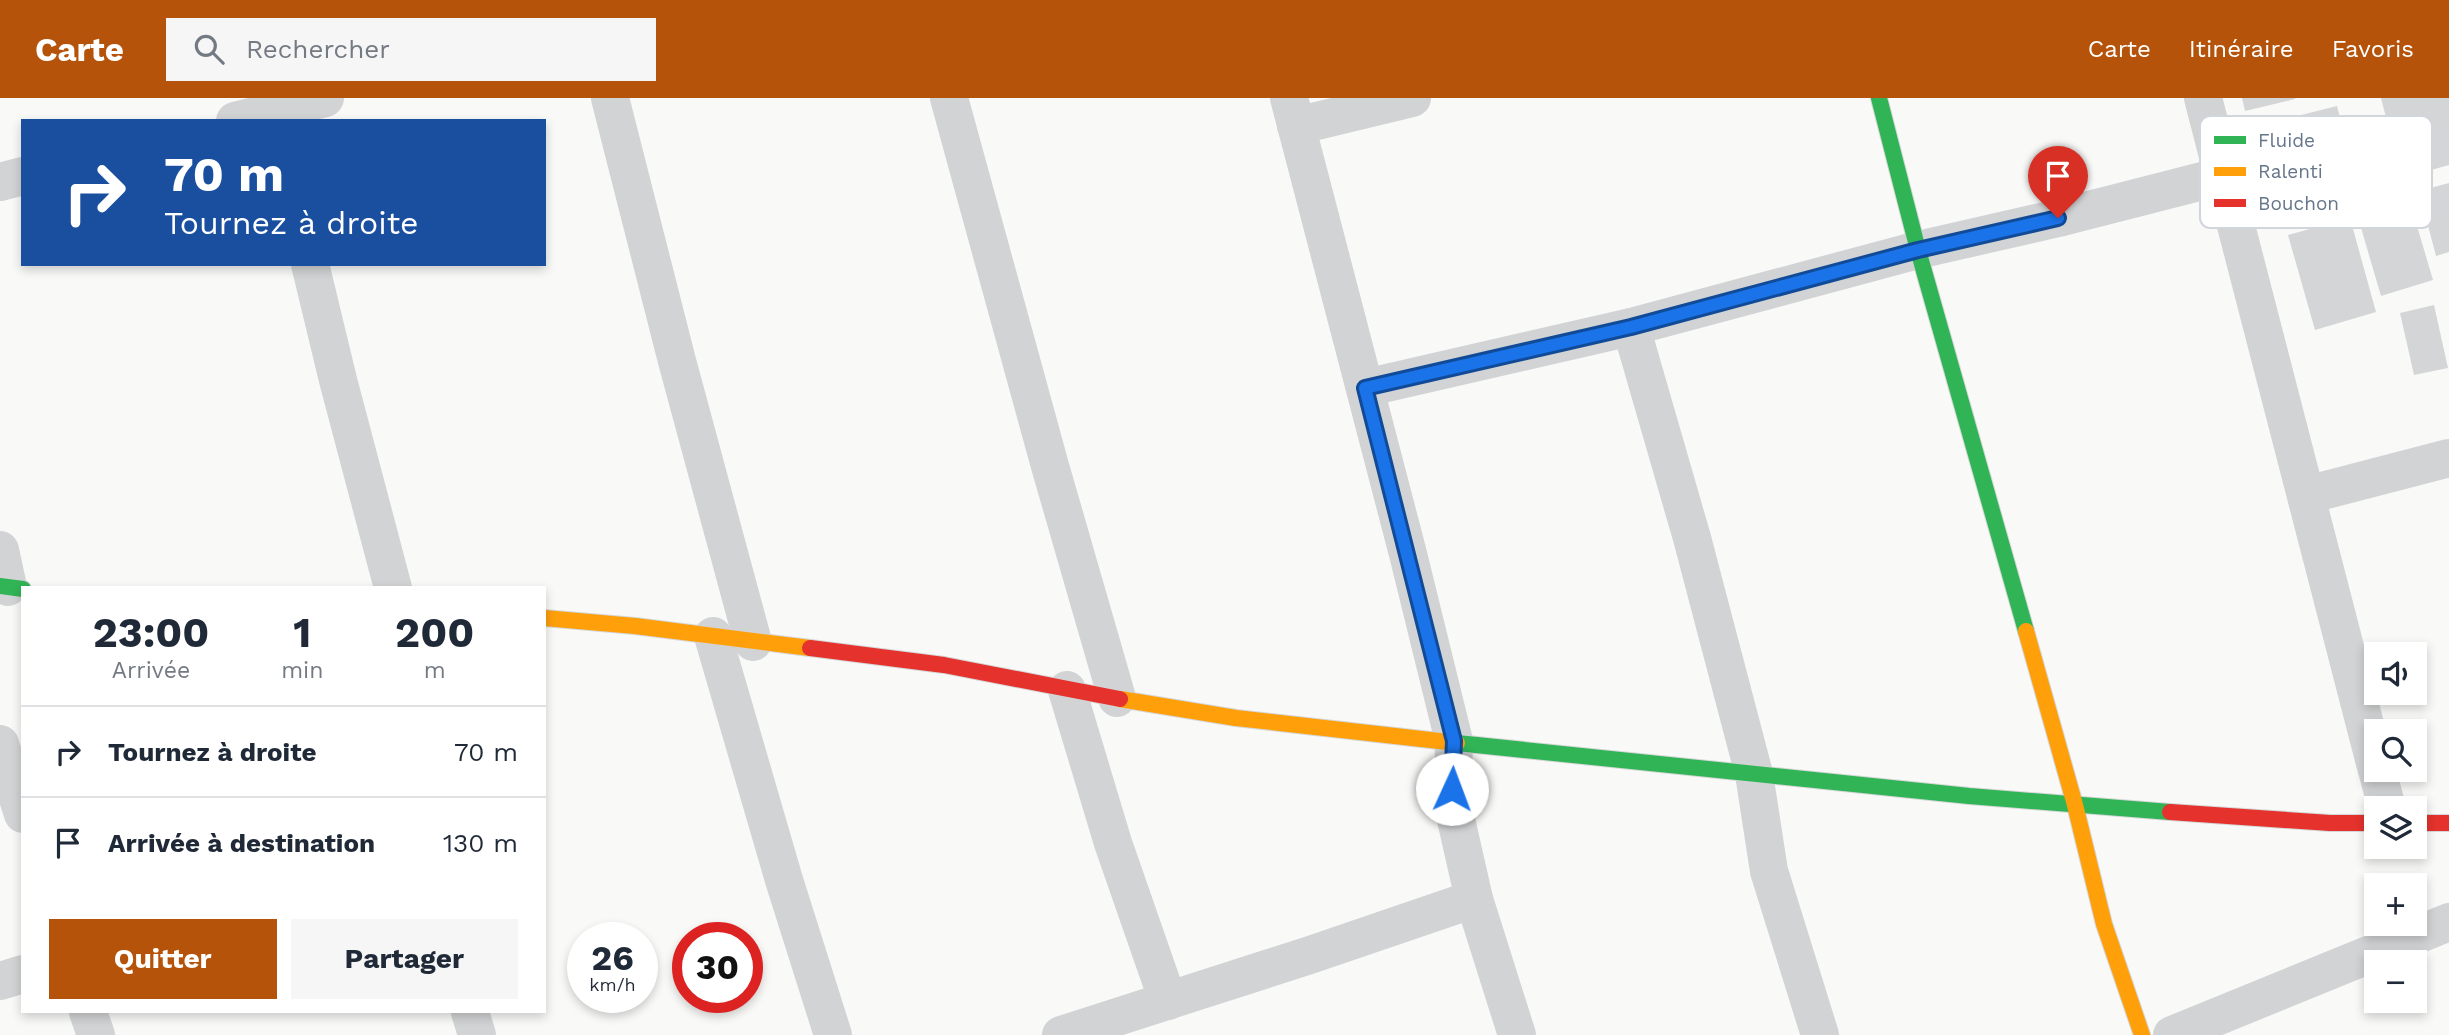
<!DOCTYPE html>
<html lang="fr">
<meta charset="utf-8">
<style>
body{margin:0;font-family:"Work Sans",sans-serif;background:#f6f6f7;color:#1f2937;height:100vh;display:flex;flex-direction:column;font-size:26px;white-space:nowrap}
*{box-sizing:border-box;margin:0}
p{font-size:23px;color:#747a83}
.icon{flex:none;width:38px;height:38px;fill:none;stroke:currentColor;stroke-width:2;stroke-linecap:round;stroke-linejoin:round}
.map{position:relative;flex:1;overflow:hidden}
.panel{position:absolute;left:21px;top:488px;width:525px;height:427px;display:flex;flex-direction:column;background:#fff;border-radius:0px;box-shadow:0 4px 10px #0003}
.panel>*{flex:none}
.banner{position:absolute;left:21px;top:21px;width:525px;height:147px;border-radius:0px;box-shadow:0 4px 10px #0003;background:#1a4fa0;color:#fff;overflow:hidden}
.controls{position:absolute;left:2364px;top:544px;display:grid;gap:14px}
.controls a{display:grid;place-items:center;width:63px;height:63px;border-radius:0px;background:#fff;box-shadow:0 4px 10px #0003;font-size:35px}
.speed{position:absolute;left:567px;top:824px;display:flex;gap:14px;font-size:35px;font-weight:700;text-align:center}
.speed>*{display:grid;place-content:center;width:91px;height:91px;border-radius:50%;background:#fff;box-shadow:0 4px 10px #0003;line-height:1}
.speed small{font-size:18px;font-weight:400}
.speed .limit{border:10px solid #d22;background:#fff;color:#111}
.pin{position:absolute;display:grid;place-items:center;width:60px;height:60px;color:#fff;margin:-72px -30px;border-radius:50% 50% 50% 0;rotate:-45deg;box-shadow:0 0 7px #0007}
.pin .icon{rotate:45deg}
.me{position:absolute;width:77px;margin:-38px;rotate:2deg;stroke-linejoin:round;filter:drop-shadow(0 0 5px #0008)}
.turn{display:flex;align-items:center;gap:24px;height:147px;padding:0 28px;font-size:32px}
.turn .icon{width:91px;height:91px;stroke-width:2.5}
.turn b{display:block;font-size:49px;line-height:60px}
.eta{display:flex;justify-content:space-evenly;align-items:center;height:119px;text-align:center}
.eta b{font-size:42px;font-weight:700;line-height:49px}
.action{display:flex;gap:14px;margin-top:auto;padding:14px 28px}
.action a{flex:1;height:80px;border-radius:0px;background:#b45309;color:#fff;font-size:28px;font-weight:700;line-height:80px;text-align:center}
.action a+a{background:#f6f6f7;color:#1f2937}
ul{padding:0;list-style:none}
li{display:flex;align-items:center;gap:21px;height:91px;padding:0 28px;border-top:2px solid #e0e1e3}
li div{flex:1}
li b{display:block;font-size:26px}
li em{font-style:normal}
header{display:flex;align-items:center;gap:42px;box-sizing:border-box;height:98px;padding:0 35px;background:#b45309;color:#fff}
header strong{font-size:33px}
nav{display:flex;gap:38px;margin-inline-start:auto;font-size:24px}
.search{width:490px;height:63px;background:#f6f6f7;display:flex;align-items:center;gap:18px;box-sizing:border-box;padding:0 24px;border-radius:0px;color:#747a83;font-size:26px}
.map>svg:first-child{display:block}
.building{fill:#d4d5d6}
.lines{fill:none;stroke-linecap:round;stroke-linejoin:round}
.fast-casing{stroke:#d5d7d8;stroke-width:18}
.slow-casing{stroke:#d5d7d8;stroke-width:18}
.jam-casing{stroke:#d5d7d8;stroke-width:18}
.street{stroke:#d2d3d4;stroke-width:38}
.fast{stroke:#30b455;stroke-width:16}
.slow{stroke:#ff9f0a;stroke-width:16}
.jam{stroke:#e5322d;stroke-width:16}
.route-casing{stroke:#114b97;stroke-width:18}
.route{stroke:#1a73e8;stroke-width:12}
.key{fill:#fff;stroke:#d1d6dc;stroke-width:2}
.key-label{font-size:19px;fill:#66768a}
</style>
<header>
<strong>Carte</strong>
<div class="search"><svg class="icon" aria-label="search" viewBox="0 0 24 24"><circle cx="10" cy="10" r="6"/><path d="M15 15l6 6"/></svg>Rechercher</div>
<nav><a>Carte</a><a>Itinéraire</a><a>Favoris</a></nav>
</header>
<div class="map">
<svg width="2449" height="937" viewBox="0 0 2449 937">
<rect width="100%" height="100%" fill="#f9f9f8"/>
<g class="building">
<path d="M2242,0H2295V1L2245,13Z"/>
<path d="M2381,0H2449V67L2417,76L2419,86L2404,90Z"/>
<path d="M2337,8L2361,104L2277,125L2253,29Z"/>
<path d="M2449,85V154L2436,158L2419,93Z"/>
<path d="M2409,101L2433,182L2381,198L2357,116Z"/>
<path d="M2350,120L2376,214L2315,232L2288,137Z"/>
<path d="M2434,207L2448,270L2414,277L2400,215Z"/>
</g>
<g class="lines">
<defs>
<g id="fast">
<path d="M1879,0L1918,152L2026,533"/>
<path d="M0,488L23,491"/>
<path d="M1457,645L1969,698L2170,714"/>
</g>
<g id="slow">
<path d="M544,520L635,528L810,550"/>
<path d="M2026,533L2075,707L2104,826L2142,937"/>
<path d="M1120,601L1236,620L1457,645"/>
</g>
<g id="jam">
<path d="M810,550L944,567L1120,601"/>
<path d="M2170,714L2330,725H2376"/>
<path d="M2415,725H2449"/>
</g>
</defs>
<use href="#fast" class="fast-casing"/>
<use href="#slow" class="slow-casing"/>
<use href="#jam" class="jam-casing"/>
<g class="street">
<path d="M610,0L677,263L753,544"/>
<path d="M949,0L1050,368L1117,600"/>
<path d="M1289,0L1408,456L1454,643L1453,691L1455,717L1474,801L1517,937"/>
<path d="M2203,0L2376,669"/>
<path d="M235,23L325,0"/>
<path d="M1296,28L1412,0"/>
<path d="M0,84L23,78"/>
<path d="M310,166L338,282L393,490"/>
<path d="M1631,229L1692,440L1754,676L1769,773L1820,937"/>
<path d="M1365,290L1631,229L1918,152L2058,120L2222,78"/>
<path d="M2307,397L2449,360"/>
<path d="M0,452L8,489"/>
<path d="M713,538L784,782L833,937"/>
<path d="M1067,592L1113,745L1168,903"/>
<path d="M0,646L23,716"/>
<path d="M2377,672L2387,710"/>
<path d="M0,883L23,876"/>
<path d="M88,914L96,937"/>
<path d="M470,914L477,937"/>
<path d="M1061,937L1310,857L1474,801"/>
<path d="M2172,937L2449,824"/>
</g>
<use href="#fast" class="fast"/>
<use href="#slow" class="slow"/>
<use href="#jam" class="jam"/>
</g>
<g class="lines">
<defs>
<path id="route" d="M1452,691L1454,643L1365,290L1631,229L1918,152L2058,120"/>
</defs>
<use href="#route" class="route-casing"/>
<use href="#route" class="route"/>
</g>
<rect x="2200" y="18" width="232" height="112" rx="10" class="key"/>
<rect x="2214" y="38" width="32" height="8" fill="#30b455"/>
<rect x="2214" y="69" width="32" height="9" fill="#ff9f0a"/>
<rect x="2214" y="101" width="32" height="8" fill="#e5322d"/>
<g class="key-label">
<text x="2258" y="49">Fluide</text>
<text x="2258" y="80">Ralenti</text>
<text x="2258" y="112">Bouchon</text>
</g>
</svg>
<div class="controls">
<a><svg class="icon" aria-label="sound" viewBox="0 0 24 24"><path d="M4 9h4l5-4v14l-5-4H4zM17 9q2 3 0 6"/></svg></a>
<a><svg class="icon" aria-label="search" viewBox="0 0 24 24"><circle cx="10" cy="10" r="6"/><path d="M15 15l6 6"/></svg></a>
<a><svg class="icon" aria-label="layers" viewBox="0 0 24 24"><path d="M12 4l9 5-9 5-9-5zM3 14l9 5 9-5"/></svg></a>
<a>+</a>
<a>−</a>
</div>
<div class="speed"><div>26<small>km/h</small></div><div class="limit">30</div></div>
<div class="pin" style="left:2058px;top:120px;background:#d93025"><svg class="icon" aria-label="arrive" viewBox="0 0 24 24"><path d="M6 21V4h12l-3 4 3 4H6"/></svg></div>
<svg class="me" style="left:1452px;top:691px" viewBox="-20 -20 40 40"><circle r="19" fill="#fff"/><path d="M0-13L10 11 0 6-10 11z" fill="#1a73e8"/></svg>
<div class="banner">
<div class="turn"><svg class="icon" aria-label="right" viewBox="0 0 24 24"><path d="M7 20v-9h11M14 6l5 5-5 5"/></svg><div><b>70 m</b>Tournez à droite</div></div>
</div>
<section class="panel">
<div class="eta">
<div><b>23:00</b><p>Arrivée</p></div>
<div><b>1</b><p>min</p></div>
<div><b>200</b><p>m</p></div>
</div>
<ul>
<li><svg class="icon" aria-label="right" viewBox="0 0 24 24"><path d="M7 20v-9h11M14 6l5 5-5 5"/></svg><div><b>Tournez à droite</b></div><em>70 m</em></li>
<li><svg class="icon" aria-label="arrive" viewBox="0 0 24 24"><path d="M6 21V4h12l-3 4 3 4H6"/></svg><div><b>Arrivée à destination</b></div><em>130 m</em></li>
</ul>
<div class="action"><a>Quitter</a><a>Partager</a></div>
</section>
</div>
